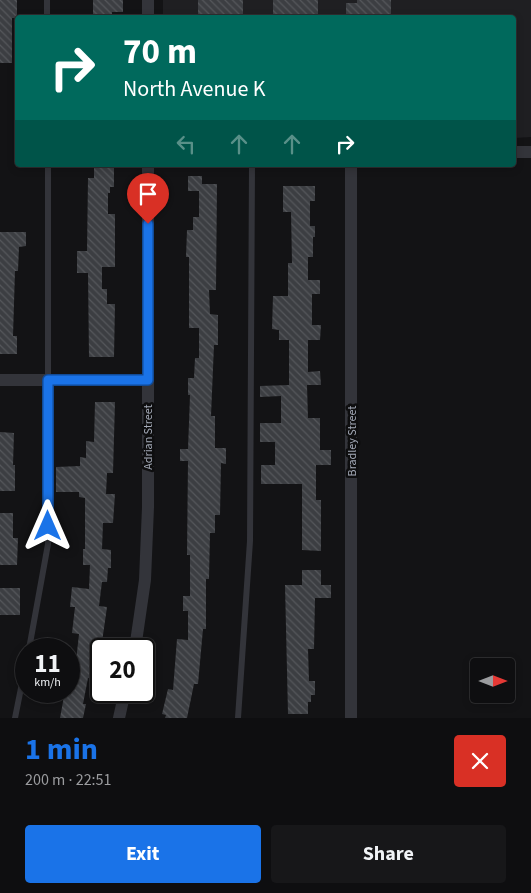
<!DOCTYPE html>
<meta charset="utf-8">
<style>
body{margin:0;font-family:"Source Sans 3",sans-serif;background:#171719;color:#f1f3f6;height:100vh;display:flex;flex-direction:column;font-size:19px;white-space:nowrap}
*{box-sizing:border-box;margin:0}
p{font-size:16px;color:#9b9c9f}
.icon{flex:none;width:28px;height:28px;fill:none;stroke:currentColor;stroke-width:2;stroke-linecap:round;stroke-linejoin:round}
.map{position:relative;height:718px;overflow:hidden}
.sheet{display:flex;flex-direction:column;background:#0e0e10;flex:1}
.sheet>*{flex:none}
.hud{position:absolute;left:15px;top:15px;width:501px;height:152px;border-radius:5px;box-shadow:0 2px 8px #0003,0 0 0 1px #2e2e30;background:#00695c;color:#fff;overflow:hidden}
.needle{width:32px;rotate:90deg}
.tools{position:absolute;left:470px;top:658px;display:grid;gap:10px}
.tools a{display:grid;place-items:center;width:45px;height:45px;border-radius:5px;background:#0e0e10;box-shadow:0 2px 8px #0003,0 0 0 1px #2e2e30;font-size:25px}
.speed{position:absolute;left:15px;top:638px;display:flex;gap:10px;font-size:25px;font-weight:700;text-align:center}
.speed>*{display:grid;place-content:center;width:65px;height:65px;border-radius:50%;background:#0e0e10;box-shadow:0 2px 8px #0003,0 0 0 1px #2e2e30;line-height:1}
.speed small{font-size:12px;font-weight:400}
.speed .limit{border:2px solid #111;border-radius:8px;background:#fff;color:#111}
.pin{position:absolute;display:grid;place-items:center;width:42px;height:42px;color:#fff;margin:-51px -21px;border-radius:50% 50% 50% 0;rotate:-45deg;box-shadow:0 0 5px #0007}
.pin .icon{rotate:45deg}
.me{position:absolute;width:55px;margin:-28px;rotate:0deg;stroke-linejoin:round;filter:drop-shadow(0 0 4px #0008)}
.turn{display:flex;align-items:center;gap:18px;height:105px;padding:0 25px;font-size:22px}
.turn .icon{width:65px;height:65px;stroke-width:2.5}
.turn b{display:block;font-size:35px;line-height:42px}
.lanes{display:flex;align-items:center;height:48px;padding:0 25px;background:#0003;justify-content:center;gap:25px;direction:ltr}
.lanes .off{opacity:.35}
.round{display:grid;place-items:center;flex:none;width:52px;height:52px;border-radius:5px;background:#171719}
.summary{display:flex;align-items:center;justify-content:space-between;height:85px;padding:0 25px}
h1{font-size:30px;font-weight:700;line-height:38px;color:#1a73e8}
.cta{display:flex;gap:10px;margin-top:auto;padding:10px 25px}
.cta a{flex:1;height:58px;border-radius:5px;background:#1a73e8;color:#fff;font-size:20px;font-weight:700;line-height:58px;text-align:center}
.cta a+a{background:#171719;color:#f1f3f6}
.map>svg:first-child{display:block}
.built{fill:#1f1f22}
.building{fill:url(#building-back-hatch)}
.lines{fill:none;stroke-linecap:round;stroke-linejoin:round}
.service{stroke:#33343a;stroke-width:6}
.minor{stroke:#33343a;stroke-width:12}
.route-casing{stroke:#114b97;stroke-width:12}
.route{stroke:#1a73e8;stroke-width:9}
.labels{text-anchor:middle;dominant-baseline:central;stroke-width:5;stroke-linejoin:round;paint-order:stroke}
.street-label{font-size:12px;fill:#a3a9b6;stroke:#0e0e0f}
</style>
<div class="map">
<svg width="531" height="718" viewBox="0 0 531 718">
<defs>
<pattern id="building-back-hatch" width="6" height="6" patternUnits="userSpaceOnUse" patternTransform="scale(1.25)"><rect width="6" height="6" fill="#3c3e42"/><path d="M-1 5l2 2M0 0l6 6M5-1l2 2" fill="none" stroke="#55575b"/></pattern>
</defs>
<rect width="100%" height="100%" fill="#131315"/>
<path class="built" d="M163,0H531V137L514,138V18L163,17Z"/>
<g class="building">
<path d="M0,0H17V18H12V63H0Z"/>
<path d="M93,0H123V12H112V18H93Z"/>
<rect x="198" y="0" width="45" height="18"/>
<rect x="273" y="0" width="45" height="18"/>
<path d="M357,0H391V18H346V3H357Z"/>
<path d="M94,165H114V187H110V193H108V214H115V267H102V289H107V304H115L114,357H89L88,273H77V251H87L88,178H94Z"/>
<path d="M188,176H202V184H217L216,290H209L210,314L218,315V345H214L211,416H215V448H226V464L221,463L220,515H215V533H210L209,579H206V629H203L198,684H194L187,718H165L166,715L162,714L168,689L173,690L177,639L188,640V611H183V596H190V555H187L188,461H180V449H188L190,395H188V378H194L195,358H199V328H189V257H186L187,230H193V217H199V191H188Z"/>
<path d="M283,186H315V201H310V226H315V237H313V257H308V280H320V294H312V325H321L320,340H308V372L320,371L321,385H307L308,418H320V450H331V465H316V500H321V551L302,550V484H261V465H275V442H260V423H281V396L260,397V386L289,385V340H279V330L272,329L273,296H288V263H292L291,212H283Z"/>
<path d="M0,232H26V246L19,247L18,271H15L13,336H17V354H0Z"/>
<path d="M95,402H115L113,473H107L106,494H115L113,523H103L102,549L111,550V568H108L107,582H102L99,606L107,607L102,642L94,679L88,678L83,704H86L83,718H60L65,691H69V674L72,660L76,661L79,634L72,633L75,607H70L72,587L89,589L90,565H83V549H85V498L79,497V492H56V467L80,466V457L86,458V441L94,442Z"/>
<path d="M0,432L14,433L13,465H15V491H0Z"/>
<path d="M0,513H13V538H18L17,565H0Z"/>
<path d="M302,570H321V585H331V598H315L314,649H308L309,681H315V695H311V702H308V714H288L285,585H302Z"/>
<rect x="0" y="588" width="20" height="27"/>
</g>
<g class="lines">
<g class="service">
<path d="M47,0V18"/>
<path d="M29,649L48,544V165"/>
<path d="M15,718L26,663"/>
<path d="M238,718L250,541L252,165"/>
</g>
<g class="minor">
<path d="M148,0V18"/>
<path d="M514,152H531"/>
<path d="M351,165V718"/>
<path d="M0,380H148"/>
<path d="M135,649L145,580L148,507V165"/>
<path d="M119,718L125,691"/>
</g>
</g>
<g class="lines">
<defs>
<path id="route" d="M48,526V380H148V224"/>
</defs>
<use href="#route" class="route-casing"/>
<use href="#route" class="route"/>
</g>
<g class="labels">
<g class="street-label">
<text transform="translate(148 437) rotate(-90)">Adrian Street</text>
<text transform="translate(352 441) rotate(-90)">Bradley Street</text>
</g>
</g>
</svg>
<div class="tools">
<a><svg class="needle" viewBox="-14 -14 28 28"><path d="M0-13l5 13h-10z" fill="#e53935"/><path d="M0 13l5-13h-10z" fill="#9b9c9f"/></svg></a>
</div>
<div class="speed"><div>11<small>km/h</small></div><div class="limit">20</div></div>
<div class="pin" style="left:148px;top:224px;background:#d93025"><svg class="icon" aria-label="arrive" viewBox="0 0 24 24"><path d="M6 21V4h12l-3 4 3 4H6"/></svg></div>
<svg class="me" style="left:48px;top:526px" viewBox="-20 -20 40 40"><path d="M0-17L14 15 0 8-14 15z" fill="#1a73e8" stroke="#fff" stroke-width="4"/></svg>
<div class="hud">
<div class="turn"><svg class="icon" aria-label="right" viewBox="0 0 24 24"><path d="M7 20v-9h11M14 6l5 5-5 5"/></svg><div><b>70 m</b>North Avenue K</div></div>
<div class="lanes"><svg class="icon off" aria-label="left" viewBox="0 0 24 24"><path d="M17 20v-9H6M10 6l-5 5 5 5"/></svg><svg class="icon off" aria-label="ahead" viewBox="0 0 24 24"><path d="M12 20V5M6 11l6-6 6 6"/></svg><svg class="icon off" aria-label="ahead" viewBox="0 0 24 24"><path d="M12 20V5M6 11l6-6 6 6"/></svg><svg class="icon" aria-label="right" viewBox="0 0 24 24"><path d="M7 20v-9h11M14 6l5 5-5 5"/></svg></div>
</div>
</div>
<section class="sheet">
<div class="summary"><div><h1>1 min</h1><p>200 m · 22:51</p></div><a class="round" style="background:#d93025;color:#fff"><svg class="icon" aria-label="close" viewBox="0 0 24 24"><path d="M6 6l12 12M18 6L6 18"/></svg></a></div>
<div class="cta"><a>Exit</a><a>Share</a></div>
</section>
